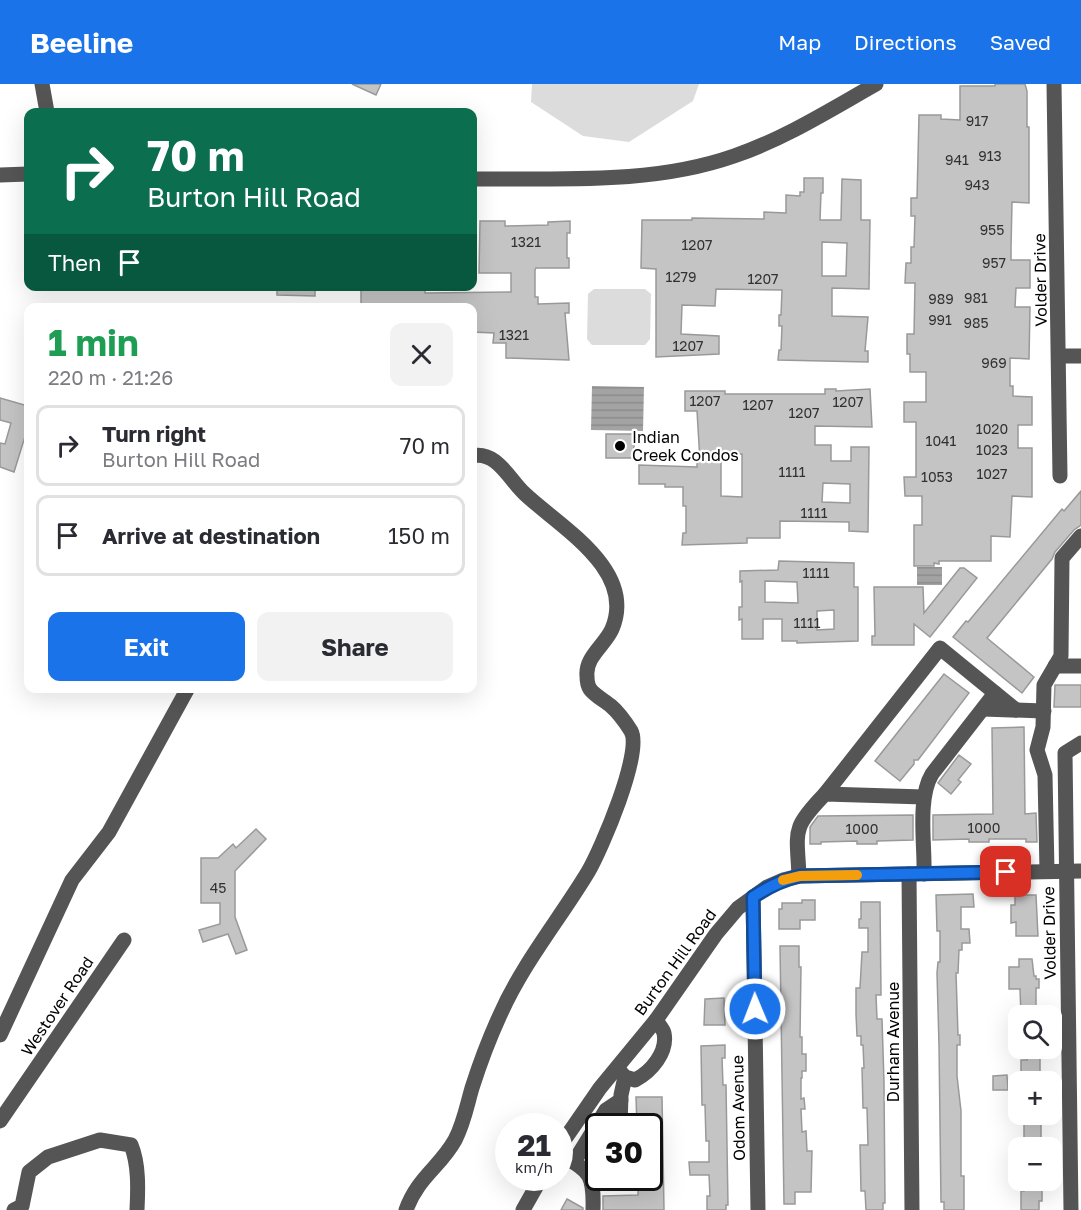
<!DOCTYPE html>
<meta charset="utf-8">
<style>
body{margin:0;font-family:"Golos Text",sans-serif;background:#f2f2f3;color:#2b2b33;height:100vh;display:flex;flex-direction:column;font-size:22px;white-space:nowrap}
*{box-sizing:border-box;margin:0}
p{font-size:20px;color:#7c7c81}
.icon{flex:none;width:33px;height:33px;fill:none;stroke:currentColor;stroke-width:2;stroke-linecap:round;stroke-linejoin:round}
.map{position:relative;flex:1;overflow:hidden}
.drawer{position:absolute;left:24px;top:219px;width:453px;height:390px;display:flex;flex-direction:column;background:#fff;border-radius:12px;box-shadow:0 6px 24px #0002}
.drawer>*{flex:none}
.top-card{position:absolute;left:24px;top:24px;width:453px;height:183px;border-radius:12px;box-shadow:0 6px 24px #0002;background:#0b6e4f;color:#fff;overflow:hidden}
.fabs{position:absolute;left:1008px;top:921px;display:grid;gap:12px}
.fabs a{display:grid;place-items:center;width:54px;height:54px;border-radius:12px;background:#fff;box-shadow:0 6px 24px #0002;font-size:30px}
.speed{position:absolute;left:495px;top:1029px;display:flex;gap:12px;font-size:30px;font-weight:700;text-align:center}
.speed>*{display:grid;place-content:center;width:78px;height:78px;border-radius:50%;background:#fff;box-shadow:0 6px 24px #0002;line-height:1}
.speed small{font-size:15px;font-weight:400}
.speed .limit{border:3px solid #111;border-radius:9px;background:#fff;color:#111}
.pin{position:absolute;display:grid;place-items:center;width:51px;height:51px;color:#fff;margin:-26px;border-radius:12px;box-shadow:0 3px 9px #0006}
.me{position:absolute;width:66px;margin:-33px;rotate:359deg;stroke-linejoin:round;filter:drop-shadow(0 0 4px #0008)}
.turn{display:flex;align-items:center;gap:21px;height:126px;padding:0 24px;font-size:27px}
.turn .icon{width:78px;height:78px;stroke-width:2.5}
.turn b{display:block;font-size:42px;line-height:51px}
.then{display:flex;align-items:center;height:57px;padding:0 24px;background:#0003;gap:12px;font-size:22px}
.round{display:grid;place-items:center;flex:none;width:63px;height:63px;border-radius:12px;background:#f2f2f3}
.overview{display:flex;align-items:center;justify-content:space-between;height:102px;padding:0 24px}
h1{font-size:36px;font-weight:700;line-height:45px;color:#1e9e55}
.primary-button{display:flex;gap:12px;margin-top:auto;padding:12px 24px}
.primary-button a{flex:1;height:69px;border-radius:12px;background:#1a73e8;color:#fff;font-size:24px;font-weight:700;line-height:69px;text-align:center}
.primary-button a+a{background:#f2f2f3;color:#2b2b33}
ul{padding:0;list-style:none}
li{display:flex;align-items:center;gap:18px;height:81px;margin:0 12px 9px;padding:0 12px;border:3px solid #e1e1e2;border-radius:12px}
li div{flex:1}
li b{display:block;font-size:22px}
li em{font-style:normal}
header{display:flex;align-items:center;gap:36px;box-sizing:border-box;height:84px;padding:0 30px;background:#1a73e8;color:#fff}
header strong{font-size:28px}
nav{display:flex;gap:33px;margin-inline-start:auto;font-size:21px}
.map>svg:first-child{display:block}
.grass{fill:#dcdcdc}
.water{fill:url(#water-rules)}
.building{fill:#c4c4c4;stroke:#999;stroke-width:1.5;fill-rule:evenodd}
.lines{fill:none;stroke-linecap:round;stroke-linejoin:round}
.minor{stroke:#555;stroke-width:15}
.route-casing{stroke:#114b97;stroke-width:15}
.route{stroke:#1a73e8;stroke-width:10}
.slow{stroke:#f59e0b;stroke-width:10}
.poi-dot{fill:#000;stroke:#fff;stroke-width:2}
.labels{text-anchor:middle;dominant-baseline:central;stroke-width:4.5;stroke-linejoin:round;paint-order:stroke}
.number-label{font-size:14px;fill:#313131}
.street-label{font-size:16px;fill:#000;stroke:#fff}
.poi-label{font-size:16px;fill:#000;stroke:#fff;text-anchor:start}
</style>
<header>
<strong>Beeline</strong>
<nav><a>Map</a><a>Directions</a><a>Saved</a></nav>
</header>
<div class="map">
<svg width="1081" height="1126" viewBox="0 0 1081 1126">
<defs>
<pattern id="water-rules" width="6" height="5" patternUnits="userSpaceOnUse" patternTransform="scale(1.5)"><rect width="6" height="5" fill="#a3a3a3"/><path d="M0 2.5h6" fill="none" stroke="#8b8b8b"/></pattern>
</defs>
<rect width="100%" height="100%" fill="#fff"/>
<g class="grass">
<path d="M532,0H699L693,17L629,58L583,52L531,18Z"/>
<path d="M594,205H645L651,210L650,255L645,261H592L587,255L588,210Z"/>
</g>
<g class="water">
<path d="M592,302L644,303L643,347L591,346Z"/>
<rect x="917" y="483" width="25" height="18"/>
</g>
<g class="building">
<path d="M352,0H381L376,11Z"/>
<path d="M995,0H1025L1027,7V43H1029V119L1012,118L1011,164V176H1030V204H1016L1015,223H1030L1029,275L1010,274V302H1013V312L1032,313V341H1018V364H1032V413L1012,412L1010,453L991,452V477H939V480L934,479V482H914V441H922V412H905L904,393H916V338H904V318H926V288H910V270H907V250H914L915,199H905L906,179H911V163H914L915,132H911V114H917L919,31H941V35L960,36V2H995Z"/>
<path d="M804,94H823V109H821L820,136H841L842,95L861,96V136H870L869,205L832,204V232L868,233L865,267H868V278L778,276L779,266H781L782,242H779V231H781L782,206L716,205L715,222L682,221L681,250L719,252V270L656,273V185L641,184L642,136H692V134L764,135V128L786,129V111L800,112V108H804ZM822,158L847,159L846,192H822Z"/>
<path d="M480,137H505V142L548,141V138L570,137V149H567V174H569V184H536L535,186V213H538V220L569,219V229H565L569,276L506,274V259H493L494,249L472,248V224H361V202H425V209L511,208V189H479Z"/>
<path d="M277,202H315V212L277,211Z"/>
<path d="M825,305H836V307L870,305L872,343L815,342V361H831V377H851V363H869L868,448L849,447V438L780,437V454H747V459L682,461L683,449H686V422H683V403H665V400H639V381L697,383V377H700L697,327H685V307H725V310H825ZM721,370H742V413L721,412ZM823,399L850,400V419L822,418Z"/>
<path d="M0,314L28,322V343L14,388L0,383V359L5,360L11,339L0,336Z"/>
<rect x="606" y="350" width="28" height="24"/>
<path d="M1081,407V441L1074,446L1055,468L1052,475L987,554L1034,593L1022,609L953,553L966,537L968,538L1062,425L1064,427Z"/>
<path d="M779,477L854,479V503H858V557L797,559V557H782V535H763V555H742V535L739,536V523H742V497L740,498V487L778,486ZM765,497L797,498L798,519L765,518ZM834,526V545L817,546V527Z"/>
<path d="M960,484H964L977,494L930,553L914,540V561H872V552H875L874,503H923L924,529Z"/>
<path d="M944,590L969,609L918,676H914V680L900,697L875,677Z"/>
<path d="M1055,601H1081V623H1054Z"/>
<path d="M1024,643L1025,730L1036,729L1037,758H1026V755H989V758H969V755L933,756V731L993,730L992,644Z"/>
<path d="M959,671L971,680L958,696L961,698L951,710L938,699Z"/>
<path d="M913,731V756L877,757V760H857V757L821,758V760H810V743L818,732Z"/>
<path d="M256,745L266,755L235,787V833L247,866L236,870L228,850L203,858L199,846L220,840V819H201V774H218L233,760L236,764Z"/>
<path d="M973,810L974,823H961V845H969L970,859H962V866H959L958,889H956L958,951H960V961H957V992L961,1027V1092H964V1126H944V1118H941L939,961L937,889L938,878H940V847H937L936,811Z"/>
<path d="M1015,811H1036L1038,852H1016V838L1011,839V821H1015Z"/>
<path d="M802,816H815V836H800V845H779V825H782V819H802Z"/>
<path d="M861,818H880L881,911H876L877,935H882L884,998L885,1119H883V1126H866L865,1107H861L860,1061H868L867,1024H863L862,984H864L863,961H861V952H857L856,930V904H860L862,868H868V844H859V835H861Z"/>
<path d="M780,862H799V883H801L800,953H802V970H806V987H802V994H801V1015L804,1014L805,1025H801L802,1048L806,1047L807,1067H812L811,1108H795V1120H784Z"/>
<path d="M1019,875H1032L1034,892H1036V895H1039V904H1036V932H1021L1020,905H1009V883H1019Z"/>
<path d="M724,914L725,941H704L705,915Z"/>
<path d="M725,961V974H722L723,1001H726L728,1121H726V1126H707V1112H710L709,1091H690L689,1078H709V1057H706L705,1021H702L701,962Z"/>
<path d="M1027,968H1040V998H1021V976H1027Z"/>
<path d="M1007,991L1008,1006H993V992Z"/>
<path d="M636,1013H662L664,1126H603V1112L638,1111V1094H650V1042H637Z"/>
<rect x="1024" y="1030" width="17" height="34"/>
<path d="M1023,1096H1042V1117H1039V1126H1021V1107H1024Z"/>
<path d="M567,1115L583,1124V1126H561Z"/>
</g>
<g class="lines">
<g class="minor">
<path d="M42,0L47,28"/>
<path d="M1054,0L1060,392"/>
<path d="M0,91L28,90"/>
<path d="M472,95C560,94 651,101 734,72C784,55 830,26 876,0"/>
<path d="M1059,272H1081"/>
<path d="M1055,582H1081"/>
<path d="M983,625L1044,627"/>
<path d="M825,710L940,564L1016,626"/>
<path d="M1047,787L1045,691L1037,666L1043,643L1044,601L1061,572L1062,474L1081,452"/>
<path d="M909,790L912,1126"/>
<path d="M924,790C925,760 917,715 932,690L995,609"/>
<path d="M799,792C797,746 791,745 825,710L924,713"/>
<path d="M753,813L758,1126"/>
<path d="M0,951L72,796L109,748L188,604"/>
<path d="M617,984L625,993L635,996C651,988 668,968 664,949C663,945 658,940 656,936"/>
<path d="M0,1037L124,856"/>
<path d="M620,1042L621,1011L625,993"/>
<path d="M560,1062L600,1004L656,936L716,850L738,824L767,803L783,796L799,792L1081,787"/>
<path d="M560,1070C590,1088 594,1089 593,1126"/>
<path d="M574,1078L606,1026L621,1016"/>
<path d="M14,1126L22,1122L29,1088L48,1073L100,1056L131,1061C139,1080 138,1106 137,1126"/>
<path d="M406,1126C418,1093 440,1083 455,1056C464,1039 467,1021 472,1004C480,979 489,955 500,931C523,879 559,836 588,788C601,766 643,668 631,647C626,639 618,628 611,622C605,617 594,611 590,605C588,602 587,595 587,592C585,573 605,561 612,545C637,486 560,443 525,410C510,397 497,366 472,372"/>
<path d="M523,1126L541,1094"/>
<path d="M1071,1126L1065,669L1081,659"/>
</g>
</g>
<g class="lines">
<defs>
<path id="route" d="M755,925L753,813C768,803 782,796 800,792L1006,788"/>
</defs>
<use href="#route" class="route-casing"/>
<use href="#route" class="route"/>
<path class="slow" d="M783,796L800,792L857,791"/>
</g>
<circle class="poi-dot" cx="620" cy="362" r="6"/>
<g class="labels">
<g class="number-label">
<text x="977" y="36">917</text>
<text x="990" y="71">913</text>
<text x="957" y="75">941</text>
<text x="977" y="100">943</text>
<text x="992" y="145">955</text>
<text x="526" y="157">1321</text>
<text x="697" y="160">1207</text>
<text x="994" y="178">957</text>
<text x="681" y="192">1279</text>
<text x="763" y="194">1207</text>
<text x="976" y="213">981</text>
<text x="941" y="214">989</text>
<text x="940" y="235">991</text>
<text x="976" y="238">985</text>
<text x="514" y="250">1321</text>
<text x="688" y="261">1207</text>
<text x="994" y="278">969</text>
<text x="705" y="316">1207</text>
<text x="848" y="317">1207</text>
<text x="758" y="320">1207</text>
<text x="804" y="328">1207</text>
<text x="992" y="344">1020</text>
<text x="941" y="356">1041</text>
<text x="992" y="365">1023</text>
<text x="792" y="387">1111</text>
<text x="992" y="389">1027</text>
<text x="937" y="392">1053</text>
<text x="814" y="428">1111</text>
<text x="816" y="488">1111</text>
<text x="807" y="538">1111</text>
<text x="984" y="743">1000</text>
<text x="862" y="744">1000</text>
<text x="218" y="803">45</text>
</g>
<g class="street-label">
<text transform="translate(1040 196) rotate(-91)">Volder Drive</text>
<text transform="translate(1049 849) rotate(-91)">Volder Drive</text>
<text transform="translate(675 878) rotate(-54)">Burton Hill Road</text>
<text transform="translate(57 922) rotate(-56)">Westover Road</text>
<text transform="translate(893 958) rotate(-90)">Durham Avenue</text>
<text transform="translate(738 1024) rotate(-91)">Odom Avenue</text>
</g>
<g class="poi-label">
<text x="632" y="353">Indian<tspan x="632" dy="18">Creek Condos</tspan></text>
</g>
</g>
</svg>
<div class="fabs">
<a><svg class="icon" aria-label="search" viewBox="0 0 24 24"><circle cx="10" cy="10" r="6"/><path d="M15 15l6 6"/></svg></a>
<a>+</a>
<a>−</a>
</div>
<div class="speed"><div>21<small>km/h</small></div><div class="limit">30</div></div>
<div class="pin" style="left:1006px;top:788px;background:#d93025"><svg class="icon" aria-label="arrive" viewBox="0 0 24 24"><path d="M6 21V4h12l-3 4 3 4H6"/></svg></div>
<svg class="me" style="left:755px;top:925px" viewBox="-20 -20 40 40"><circle r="17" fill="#1a73e8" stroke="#fff" stroke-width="3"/><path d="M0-11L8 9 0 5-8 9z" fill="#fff"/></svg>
<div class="top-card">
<div class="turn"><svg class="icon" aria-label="right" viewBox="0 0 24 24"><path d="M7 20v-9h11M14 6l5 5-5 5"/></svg><div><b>70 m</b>Burton Hill Road</div></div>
<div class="then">Then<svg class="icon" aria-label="arrive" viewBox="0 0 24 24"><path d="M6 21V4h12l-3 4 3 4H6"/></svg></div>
</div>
<section class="drawer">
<div class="overview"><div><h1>1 min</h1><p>220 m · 21:26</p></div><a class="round"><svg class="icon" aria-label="close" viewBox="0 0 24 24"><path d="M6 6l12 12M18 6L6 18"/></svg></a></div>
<ul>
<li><svg class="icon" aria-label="right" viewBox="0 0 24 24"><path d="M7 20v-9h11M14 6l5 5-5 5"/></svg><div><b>Turn right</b><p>Burton Hill Road</p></div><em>70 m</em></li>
<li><svg class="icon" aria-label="arrive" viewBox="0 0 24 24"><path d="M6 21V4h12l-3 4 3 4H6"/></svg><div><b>Arrive at destination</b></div><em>150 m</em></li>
</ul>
<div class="primary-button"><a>Exit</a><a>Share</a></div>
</section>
</div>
